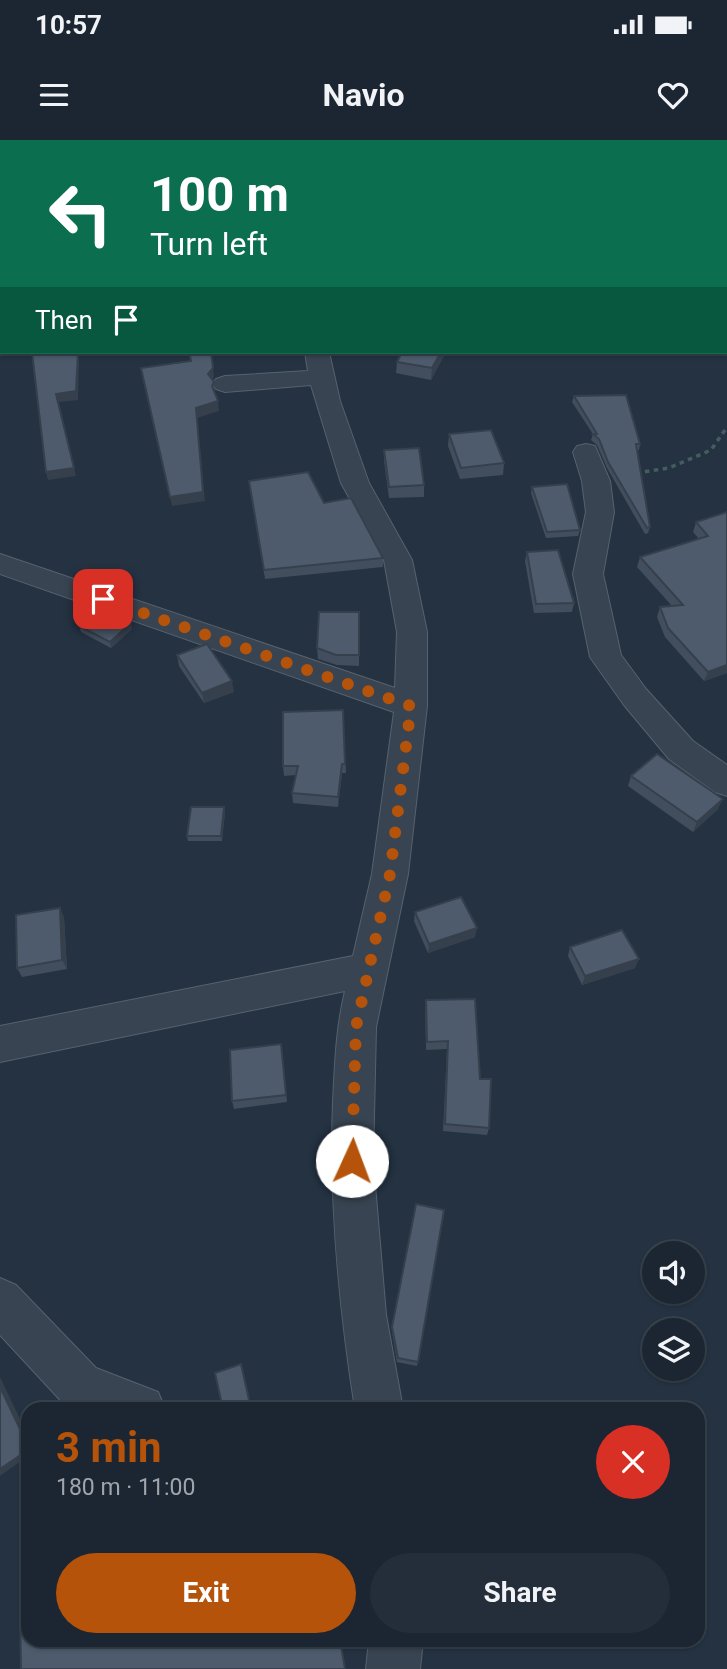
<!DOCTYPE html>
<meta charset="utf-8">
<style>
body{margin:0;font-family:Roboto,sans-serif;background:#242e3a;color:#f1f3f6;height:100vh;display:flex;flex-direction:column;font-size:26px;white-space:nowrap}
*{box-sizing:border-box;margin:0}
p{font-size:23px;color:#a0a5ac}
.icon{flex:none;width:38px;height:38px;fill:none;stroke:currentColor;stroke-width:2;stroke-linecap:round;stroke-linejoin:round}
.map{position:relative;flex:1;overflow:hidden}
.drawer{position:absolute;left:21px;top:1262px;width:684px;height:245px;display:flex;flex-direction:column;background:#1b2632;border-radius:21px;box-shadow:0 2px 5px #0004,0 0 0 2px #39434d}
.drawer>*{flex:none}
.top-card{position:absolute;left:0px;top:0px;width:728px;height:214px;box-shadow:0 2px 5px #0004,0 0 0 2px #39434d;background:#0b6e4f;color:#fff;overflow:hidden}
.fabs{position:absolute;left:642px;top:1101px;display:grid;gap:14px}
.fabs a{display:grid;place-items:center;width:63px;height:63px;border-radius:50%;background:#1b2632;box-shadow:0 2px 5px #0004,0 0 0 2px #39434d;font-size:35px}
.pin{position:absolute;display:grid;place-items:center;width:60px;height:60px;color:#fff;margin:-30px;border-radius:14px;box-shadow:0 4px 10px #0006}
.me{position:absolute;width:77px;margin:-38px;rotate:2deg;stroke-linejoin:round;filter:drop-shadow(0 0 5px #0008)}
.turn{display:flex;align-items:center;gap:24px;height:147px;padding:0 35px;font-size:32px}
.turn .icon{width:91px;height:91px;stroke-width:2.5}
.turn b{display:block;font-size:49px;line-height:60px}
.then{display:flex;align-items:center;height:66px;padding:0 35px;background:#0003;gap:14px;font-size:26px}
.round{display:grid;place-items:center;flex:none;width:74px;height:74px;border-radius:37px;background:#242e3a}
.summary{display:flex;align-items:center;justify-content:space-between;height:119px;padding:0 35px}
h1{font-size:42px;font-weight:700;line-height:52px;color:#b45309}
.cta{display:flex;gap:14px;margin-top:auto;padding:14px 35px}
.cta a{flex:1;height:80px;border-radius:42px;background:#b45309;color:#fff;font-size:28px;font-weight:700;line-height:80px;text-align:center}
.cta a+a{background:#242e3a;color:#f1f3f6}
.status{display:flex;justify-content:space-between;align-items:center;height:49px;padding:0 35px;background:#1b2632;direction:ltr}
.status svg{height:19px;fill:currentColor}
header{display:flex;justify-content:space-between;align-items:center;height:91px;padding:0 35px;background:#1b2632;font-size:32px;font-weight:700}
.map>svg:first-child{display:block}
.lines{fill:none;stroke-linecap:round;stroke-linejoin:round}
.stream{fill:#38516b;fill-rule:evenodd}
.minor-casing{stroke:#56626e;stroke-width:2}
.path{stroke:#445e5f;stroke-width:3.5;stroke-dasharray:4.5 4.5;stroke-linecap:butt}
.minor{fill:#384451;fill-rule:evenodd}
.wall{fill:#424e5e}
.shaded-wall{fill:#36404c}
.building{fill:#4d5b6d;stroke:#36404c;stroke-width:2}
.route{stroke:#b45309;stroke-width:12;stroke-dasharray:0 21.6}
</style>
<div class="status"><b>10:57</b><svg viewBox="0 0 49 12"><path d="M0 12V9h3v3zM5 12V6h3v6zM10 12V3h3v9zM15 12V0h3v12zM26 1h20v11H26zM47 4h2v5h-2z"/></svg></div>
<header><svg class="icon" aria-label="menu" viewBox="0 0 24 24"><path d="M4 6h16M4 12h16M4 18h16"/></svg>Navio<svg class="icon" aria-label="heart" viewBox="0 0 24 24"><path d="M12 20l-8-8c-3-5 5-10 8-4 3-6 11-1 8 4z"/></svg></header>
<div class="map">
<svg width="727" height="1529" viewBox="0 0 727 1529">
<rect width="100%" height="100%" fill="#243242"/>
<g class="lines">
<g class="stream">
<path d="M459,0H465L464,2H458Z"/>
<path d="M2,148V153H0V149Z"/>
</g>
<defs>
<g id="minor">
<path d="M695,0H715L716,2H696Z"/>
<path d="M0,8H2V22L0,21Z"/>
<rect x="726" y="35" width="1" height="13"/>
<rect x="0" y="78" width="2" height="12"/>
<path d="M305,212H329L340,261L369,343L412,420L427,492V566L408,734L376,887L373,1021L386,1175L403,1269H355C339,1167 329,1065 333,961C335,923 336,888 345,851L0,922V886L353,816L372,734L394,572L0,434V414L395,548L397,492L384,420L341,343L311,245L225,252L216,249L212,244L216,239L225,236L308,231Z"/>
<path d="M586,304L595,306L610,341L614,372L603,434L621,515L646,549L693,601L727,625V656L715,652L669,619L624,565L590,517L573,434L586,372L582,341L573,312L577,306Z"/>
<path d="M0,1138L16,1145L96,1228L158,1252L165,1269H77L63,1263L0,1195Z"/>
<path d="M369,1500H423L420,1529H366Z"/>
</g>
</defs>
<use href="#minor" class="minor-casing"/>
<path class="path" d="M636,333L669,328L711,310L727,287"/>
<use href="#minor" class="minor"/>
</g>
<g class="wall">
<path d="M402,212H446L431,240L396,233L397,222Z"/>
<path d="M574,256L640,304L639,310H637L650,387L648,393L645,394L607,328L597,305L591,300L593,294L572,262Z"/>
<path d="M449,294L504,323L503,335L460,339L448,306Z"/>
<path d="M384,310L424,345V357L389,358L384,321Z"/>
<path d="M249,341L324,363L383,418V427L265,439Z"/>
<path d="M532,347L580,390L578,396L546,398L531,353Z"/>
<path d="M727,372V533L704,541L665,497L657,477L660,467L672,466L637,427L640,417L699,399L693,392L696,382Z"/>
<path d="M527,412L574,463L572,472L534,473L525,421Z"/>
<path d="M359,472V526L337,525L318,519L317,508Z"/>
<path d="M79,486L132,489L111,508L81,492Z"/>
<path d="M177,515L234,552L204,563L179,526Z"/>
<path d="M343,570L346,633H342L338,667L293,663L292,653L296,635L284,636L283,626Z"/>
<path d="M631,636L718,669L693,692L628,646Z"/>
<path d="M225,672L222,701H188L187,696Z"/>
<path d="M60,768L64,778L67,829L22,837L17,828Z"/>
<path d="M415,772L475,797L428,813L414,781Z"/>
<path d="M570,807L635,828L582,845L568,816Z"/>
<path d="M426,860L480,939L489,988L487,995L443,991L447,909L426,910L425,868Z"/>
<path d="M282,912L287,962L234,969L232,961Z"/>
<path d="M444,1070L417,1226L397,1222L392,1192V1187Z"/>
</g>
<g class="shaded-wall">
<path d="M370,0H386L382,2H367Z"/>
<path d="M211,212L214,237L209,244L208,234Z"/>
<path d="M441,212H446L431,240L432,228Z"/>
<path d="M78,213L79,221L78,260L58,262L76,336L48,340L46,332L56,254Z"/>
<path d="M218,261L219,271L197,278L205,361L172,366L170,357L196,268Z"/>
<path d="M131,483L132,489L111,508L110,502Z"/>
<path d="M727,525V533L704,541L708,532Z"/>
<path d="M232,541L234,552L204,563L202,553Z"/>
<path d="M342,624V633L338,667V657Z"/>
<path d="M723,659L718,669L693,692L697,682Z"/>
<path d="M224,667L225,672L222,701L221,696Z"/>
<path d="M60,768L64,778L67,829L62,820Z"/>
<path d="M477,788L475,797L428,813L429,804Z"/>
<path d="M639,819L635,828L582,845L585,836Z"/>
<path d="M0,1237L28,1296V1306L0,1247Z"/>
<path d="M28,1310V1316L0,1336V1329Z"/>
</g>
<g class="building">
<path d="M52,0H370L367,2H47Z"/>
<path d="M726,139L727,140L726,172Z"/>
<path d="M32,212L78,213L76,251L56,254L74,328L46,332Z"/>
<path d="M189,212H211L213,228L208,234L214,242L212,246L218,261L196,268L203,352L170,357L141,228L191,221Z"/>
<path d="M402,212H441L432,228L397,222Z"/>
<path d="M626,255L640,304H636L650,387L647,388L608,322L599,299L593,294H597L574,256Z"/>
<path d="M491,290L504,323L461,328L449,294Z"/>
<path d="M419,308L424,345L389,347L384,310Z"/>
<path d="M308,332L324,363L351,358L383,418L264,430L249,341Z"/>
<path d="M567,344L580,390L547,392L532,347Z"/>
<path d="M727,372V525L708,532L668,488L660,467L683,465L640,417L708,396L696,382Z"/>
<path d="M558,410L574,463L536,464L527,412Z"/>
<path d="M101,468L131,483L110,502L79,486Z"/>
<path d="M319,472H359V515H336L317,508Z"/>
<path d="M207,504L232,541L202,553L177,515Z"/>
<path d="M343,570L345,624H342L338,657L292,653L298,626H283V572Z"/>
<path d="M657,614L723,659L697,682L631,636Z"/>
<path d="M191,667H224L221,696H187Z"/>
<path d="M461,757L477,788L429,804L415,772Z"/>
<path d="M60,768L62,820L17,828L16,775Z"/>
<path d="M622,790L639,819L585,836L570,807Z"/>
<path d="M475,859L480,939H491L489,988L445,984L448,901L427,902L426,860Z"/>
<path d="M281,904L286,955L232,961L230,910Z"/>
<path d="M416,1064L444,1070L418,1222L398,1218L392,1187Z"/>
<path d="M241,1224L251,1269H223L215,1233Z"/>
<path d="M0,1247L28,1306V1310L0,1329Z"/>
<path d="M28,1470V1500H340L345,1529H21L20,1472Z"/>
</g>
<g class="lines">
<path class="route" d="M103,459L411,566L390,734L356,887L352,1021"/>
</g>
</svg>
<div class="fabs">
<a><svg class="icon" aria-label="sound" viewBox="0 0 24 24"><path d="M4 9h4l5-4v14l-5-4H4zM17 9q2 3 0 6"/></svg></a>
<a><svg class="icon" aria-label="layers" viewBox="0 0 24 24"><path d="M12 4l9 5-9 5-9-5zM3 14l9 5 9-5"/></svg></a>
</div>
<div class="pin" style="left:103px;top:459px;background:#d93025"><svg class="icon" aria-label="arrive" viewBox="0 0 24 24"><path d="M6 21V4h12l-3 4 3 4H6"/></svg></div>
<svg class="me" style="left:352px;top:1021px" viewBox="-20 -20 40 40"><circle r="19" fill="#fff"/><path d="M0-13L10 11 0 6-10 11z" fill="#b45309"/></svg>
<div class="top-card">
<div class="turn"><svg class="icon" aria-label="left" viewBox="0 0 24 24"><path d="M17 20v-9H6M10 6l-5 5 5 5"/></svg><div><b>100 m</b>Turn left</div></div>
<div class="then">Then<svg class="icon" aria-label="arrive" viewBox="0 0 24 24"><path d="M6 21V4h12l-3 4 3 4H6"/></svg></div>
</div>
<section class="drawer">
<div class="summary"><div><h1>3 min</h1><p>180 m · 11:00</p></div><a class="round" style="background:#d93025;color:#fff"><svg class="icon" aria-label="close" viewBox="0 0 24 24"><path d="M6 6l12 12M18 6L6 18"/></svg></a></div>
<div class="cta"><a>Exit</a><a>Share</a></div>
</section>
</div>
